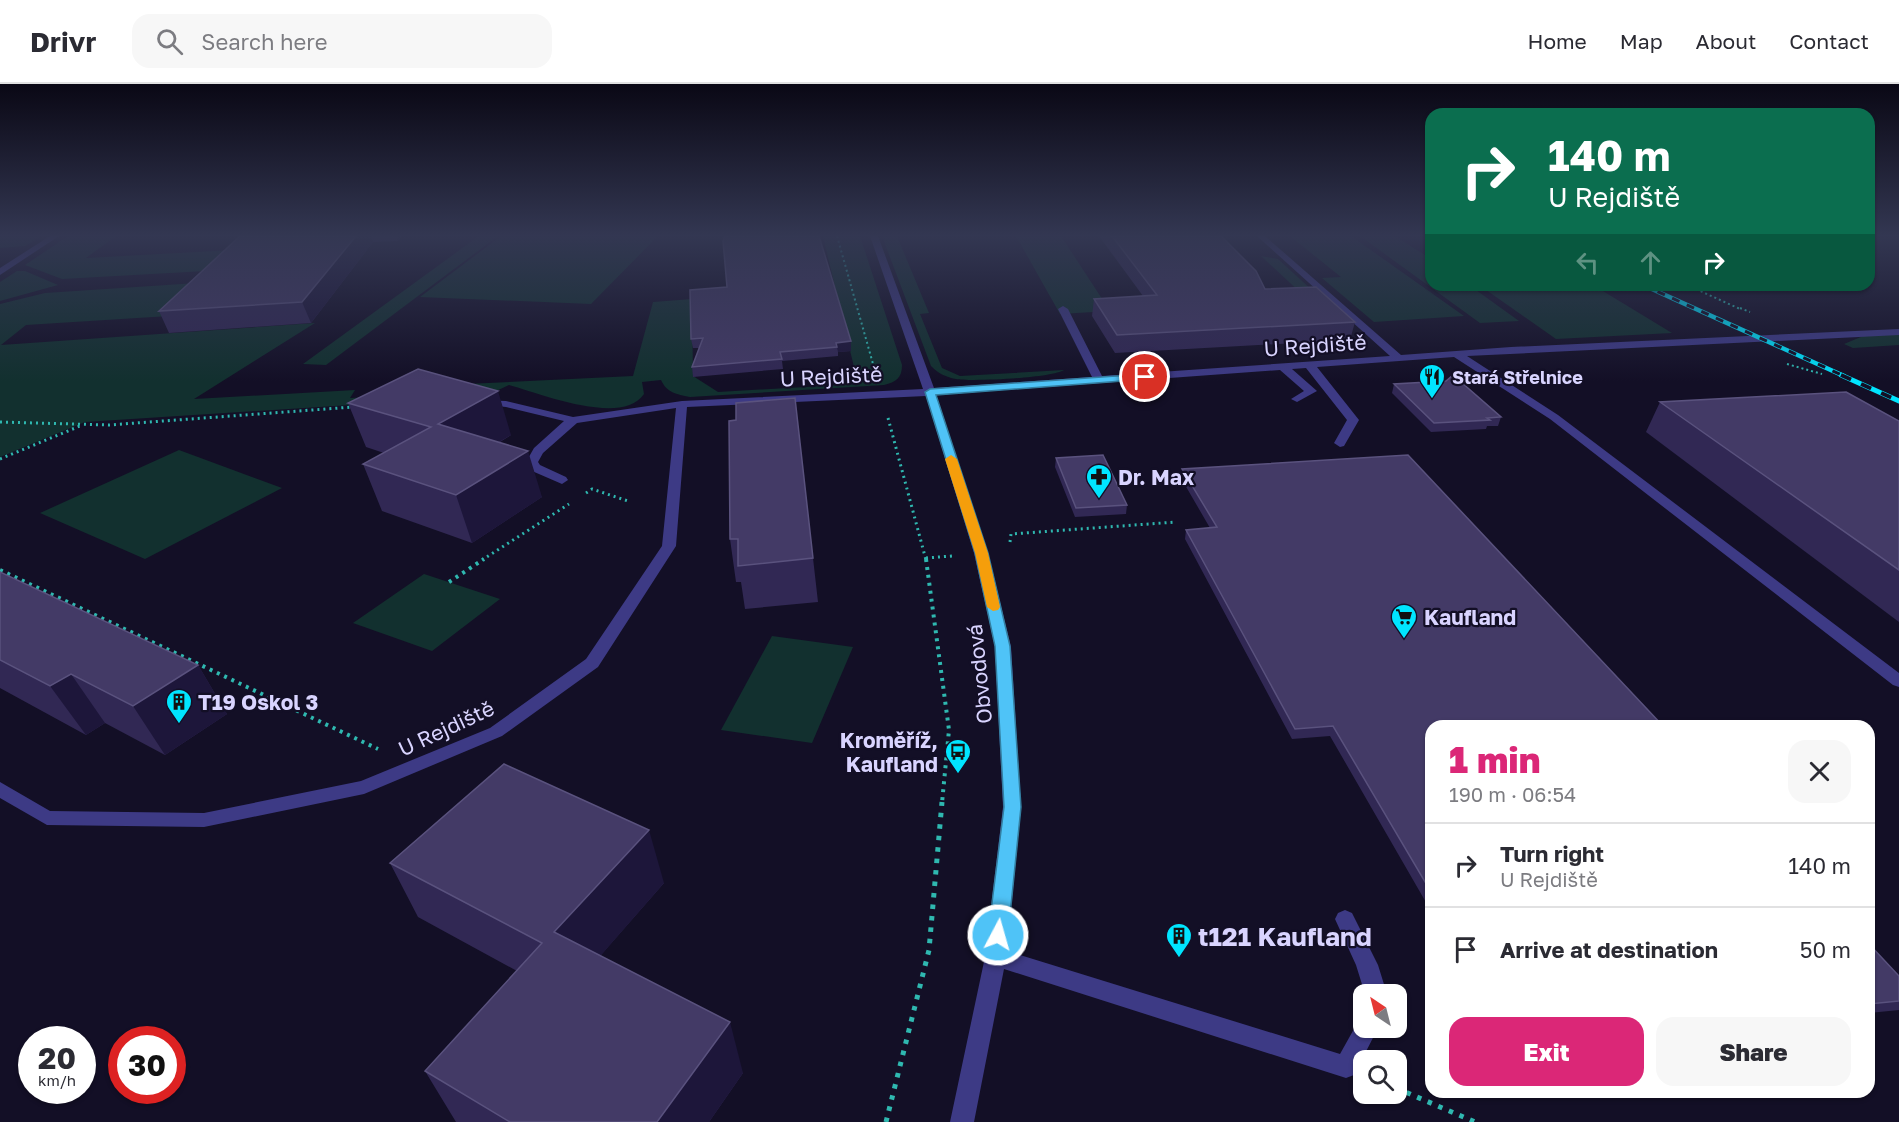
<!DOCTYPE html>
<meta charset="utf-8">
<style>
body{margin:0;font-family:"Golos Text",sans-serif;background:#f7f7f7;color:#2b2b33;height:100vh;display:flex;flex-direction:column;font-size:22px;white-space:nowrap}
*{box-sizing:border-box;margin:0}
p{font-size:20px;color:#7c7c81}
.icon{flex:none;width:33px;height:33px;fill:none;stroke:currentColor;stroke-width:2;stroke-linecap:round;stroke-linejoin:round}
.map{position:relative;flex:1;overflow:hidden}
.drawer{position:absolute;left:1425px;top:636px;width:450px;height:378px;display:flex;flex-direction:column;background:#fff;border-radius:18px;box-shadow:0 2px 4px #0004}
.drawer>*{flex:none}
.guide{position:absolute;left:1425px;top:24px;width:450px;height:183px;border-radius:18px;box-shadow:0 2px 4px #0004;background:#0b6e4f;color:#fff;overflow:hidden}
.needle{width:39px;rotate:325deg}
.fabs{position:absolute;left:1353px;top:900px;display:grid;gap:12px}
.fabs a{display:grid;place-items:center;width:54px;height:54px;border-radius:12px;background:#fff;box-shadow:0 2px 4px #0004;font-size:30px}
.speed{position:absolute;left:18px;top:942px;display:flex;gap:12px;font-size:30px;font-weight:700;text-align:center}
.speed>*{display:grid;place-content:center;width:78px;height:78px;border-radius:50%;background:#fff;box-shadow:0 2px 4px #0004;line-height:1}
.speed small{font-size:15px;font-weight:400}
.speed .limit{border:9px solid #d22;background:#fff;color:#111}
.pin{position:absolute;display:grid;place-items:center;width:51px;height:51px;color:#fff;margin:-26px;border:3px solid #fff;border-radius:50%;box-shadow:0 2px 6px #0007}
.me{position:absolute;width:66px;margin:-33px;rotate:6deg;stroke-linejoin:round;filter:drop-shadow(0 0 4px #0008)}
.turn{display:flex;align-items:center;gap:21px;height:126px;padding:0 24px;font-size:27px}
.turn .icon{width:78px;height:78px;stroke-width:2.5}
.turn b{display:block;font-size:42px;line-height:51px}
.lanes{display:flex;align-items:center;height:57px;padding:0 24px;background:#0003;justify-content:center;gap:30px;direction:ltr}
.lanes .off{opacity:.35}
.round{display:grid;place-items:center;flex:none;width:63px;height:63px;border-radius:18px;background:#f7f7f7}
.summary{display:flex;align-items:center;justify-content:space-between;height:102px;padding:0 24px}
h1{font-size:36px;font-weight:800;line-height:45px;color:#db2777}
.cta{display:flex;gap:12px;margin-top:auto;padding:12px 24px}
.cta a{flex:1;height:69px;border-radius:18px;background:#db2777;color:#fff;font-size:24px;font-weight:800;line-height:69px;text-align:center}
.cta a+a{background:#f7f7f7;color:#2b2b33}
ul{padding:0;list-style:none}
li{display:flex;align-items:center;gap:18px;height:84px;padding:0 24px;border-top:2px solid #e1e1e2}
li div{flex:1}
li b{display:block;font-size:22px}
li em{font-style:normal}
header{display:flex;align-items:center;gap:36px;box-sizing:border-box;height:84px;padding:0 30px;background:#fff;border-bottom:2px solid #e1e1e2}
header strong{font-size:28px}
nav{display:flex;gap:33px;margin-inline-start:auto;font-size:21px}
.search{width:420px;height:54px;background:#f7f7f7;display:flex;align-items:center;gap:15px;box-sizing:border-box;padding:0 21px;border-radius:18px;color:#7c7c81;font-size:22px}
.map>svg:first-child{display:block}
.green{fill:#12302f}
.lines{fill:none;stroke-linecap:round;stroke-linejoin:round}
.path-far3{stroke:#2fb8b0;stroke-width:2;stroke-dasharray:2 3;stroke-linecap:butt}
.path-far2{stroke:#2fb8b0;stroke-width:3;stroke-dasharray:2 4;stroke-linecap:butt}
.path-far1{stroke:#2fb8b0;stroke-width:4;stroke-dasharray:3 5;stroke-linecap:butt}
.path{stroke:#2fb8b0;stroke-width:5;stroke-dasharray:4.5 7;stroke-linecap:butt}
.minor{fill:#3d3a85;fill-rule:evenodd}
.rail-far1-casing{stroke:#00e5ff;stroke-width:4.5}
.rail-casing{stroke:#00e5ff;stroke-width:5}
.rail-far1{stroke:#130f26;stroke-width:3;stroke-dasharray:8;stroke-linecap:butt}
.rail{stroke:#130f26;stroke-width:4;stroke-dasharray:11;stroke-linecap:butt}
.wall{fill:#312854}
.shaded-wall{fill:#1d163a}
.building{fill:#433a66;stroke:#5a527e;stroke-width:1.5}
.route{fill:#4fc3f7;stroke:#337fa1;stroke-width:1.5}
.slow{fill:#f59e0b}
.labels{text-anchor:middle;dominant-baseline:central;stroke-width:4.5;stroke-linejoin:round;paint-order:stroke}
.far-poi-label{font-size:18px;font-weight:bold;fill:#d9d4ff;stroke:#130f26;text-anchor:start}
.street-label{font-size:21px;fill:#d9d4ff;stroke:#130f26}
.poi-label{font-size:21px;font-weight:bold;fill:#d9d4ff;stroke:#130f26;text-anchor:start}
.near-poi-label{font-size:26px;font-weight:bold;fill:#d9d4ff;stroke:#130f26;text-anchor:start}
</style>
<header>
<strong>Drivr</strong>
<div class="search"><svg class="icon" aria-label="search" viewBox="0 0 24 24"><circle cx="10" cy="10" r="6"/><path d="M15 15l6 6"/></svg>Search here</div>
<nav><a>Home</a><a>Map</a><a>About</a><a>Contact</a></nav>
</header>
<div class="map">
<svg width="1899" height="1038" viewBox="0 0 1899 1038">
<rect width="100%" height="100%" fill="#130f26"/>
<g class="green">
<path d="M0,152H42L25,162L0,164Z"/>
<path d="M68,152H116L86,174L252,165L224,186L62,195L25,181Z"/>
<path d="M479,152H498L326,281L303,280Z"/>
<path d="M501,152H658L591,220L420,213Z"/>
<path d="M823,152H860L902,281C902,294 896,298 884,301L690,313C676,310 667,309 661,296L642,298L644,310C622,343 539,309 509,301L494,308L459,314L85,338L0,373V220L45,209L212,198L185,231L26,241L1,261L315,239L194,315L355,306L350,314L440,310L445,301L633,292L653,218L692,215L693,292L718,308L858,300Z"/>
<path d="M882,152H897L929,229L920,230L942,284L960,292L1064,286C1052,294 971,298 956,295C945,293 938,289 931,282Z"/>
<path d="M1016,152H1061L1110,227L1060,230Z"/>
<path d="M1290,152H1351L1464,232L1374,238L1322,194L1341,193Z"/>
<path d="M1360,152H1395L1431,175V201H1469L1519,237L1480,239Z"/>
<path d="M1261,172L1278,175L1313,207L1303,211Z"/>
<path d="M17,187H25L58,201L0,217V198Z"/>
<path d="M1479,201H1593L1672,249L1556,255Z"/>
<path d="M1899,248V261L1853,264L1844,260L1868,250Z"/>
<path d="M179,366L282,404L145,475L40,429Z"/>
<path d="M424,490L500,515L432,567L353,539Z"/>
<path d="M772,552L853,563L812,659L721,646Z"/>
</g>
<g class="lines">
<g class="path-far3">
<path d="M837,152L875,287"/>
<path d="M1687,201L1740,225"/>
<path d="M1740,224L1750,228"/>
<path d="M1787,280L1822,290"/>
</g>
<g class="path-far2">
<path d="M888,334L926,476"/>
<path d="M0,338L109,341L353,323"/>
<path d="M0,375L80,342"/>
<path d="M586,409L592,405L628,417"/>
<path d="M1010,458L1011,450L1176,438"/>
<path d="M926,474L952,472"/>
<path d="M482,476L569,420"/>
</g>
<g class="path-far1">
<path d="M926,475L949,646L942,719"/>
<path d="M0,486L378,665"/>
<path d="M449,498L484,475"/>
</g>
<g class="path">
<path d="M1396,1004L1475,1038"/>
<path d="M886,1038L929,866L942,718"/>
</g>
<g class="minor">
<path d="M50,152H59L0,191V184Z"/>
<path d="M870,152H878L934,304L1092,293L1058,225L1063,222L1068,225L1102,292L1390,272L1257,152H1265L1401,271L1511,263L1899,245V251L1467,272L1558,331L1899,589V603L1893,601L1550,335L1454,273L1317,283L1359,336L1344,362L1340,363L1334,359L1347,336L1306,284L1292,285L1317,307L1297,318L1291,315L1304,307L1280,286L936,311L988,469L1011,563L1021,723L1007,867L1340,970L1359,936L1364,935V944H1378L1354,991L1346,994L1004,885L974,1038H950L985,873L1003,723L995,563L974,469L926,312L687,323L676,462L598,583L502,652L364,710L204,743L47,741L0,714V698L50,727L204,729L361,697L490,644L586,575L662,462L676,324L577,339L543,369L538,378L540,381L566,393L568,396L562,400L532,387L526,378L534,364L564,337L506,323L477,320V316L506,317L573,333L682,317L923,305Z"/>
<path d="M1345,826L1352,829L1378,881L1387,910H1365L1356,881L1335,835L1338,829Z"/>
</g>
<defs>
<path id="rail-far1" d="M1643,201L1844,292"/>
<path id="rail" d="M1841,291L1899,317"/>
</defs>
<use href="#rail-far1" class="rail-far1-casing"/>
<use href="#rail" class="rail-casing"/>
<use href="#rail-far1" class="rail-far1"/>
<use href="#rail" class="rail"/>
</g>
<g class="wall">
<path d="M240,152H401L398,157L373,158L311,239L169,249L159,227Z"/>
<path d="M1099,152H1221L1265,205L1355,238L1350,256L1115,269L1092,232L1094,215L1143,212Z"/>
<path d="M727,203L851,257V267L838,268V272L782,277L783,285L693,293L692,283L699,264H693L691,255Z"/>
<path d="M1394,300L1501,333L1498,342H1487L1486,345L1431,348L1392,309Z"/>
<path d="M1660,318L1899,337V538L1646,348Z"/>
<path d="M348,319L511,351L500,358L542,413L472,459L382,427L363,380L384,369L366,363Z"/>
<path d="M729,337L813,474L818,518L745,525L741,498H736L730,455Z"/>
<path d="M1056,374L1127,421L1126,430L1075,433L1055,383Z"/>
<path d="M1182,385L1431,642V827L1330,652L1292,655L1185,455L1186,446L1210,444L1181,394Z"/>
<path d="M0,488L198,581L227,630L165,671L105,639L86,651L0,604Z"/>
<path d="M390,779L664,799L600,872L743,989L709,1038H456L425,987L517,887L418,833Z"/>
<path d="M1869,860L1899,892V926L1869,929Z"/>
</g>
<g class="shaded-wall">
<path d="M356,152H371L373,158L311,239L302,218Z"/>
<path d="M396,152H401L398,157Z"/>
<path d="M851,257V267L838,268L836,259Z"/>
<path d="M498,307L511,351L453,385L438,340Z"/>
<path d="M528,367L542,413L472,459L456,411Z"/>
<path d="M198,581L227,630L165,671L133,622Z"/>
<path d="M71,590L105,639L86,651L50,602Z"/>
<path d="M649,746L664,799L575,901L554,848Z"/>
<path d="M730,938L743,989L709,1038H657Z"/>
</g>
<g class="building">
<path d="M240,152H356L302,218L159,227Z"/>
<path d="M725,152H819L851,257L836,259L837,263L780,268L782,275L692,283L703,254L691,255L690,206L727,203L723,157Z"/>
<path d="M1112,152H1221L1256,187L1265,205L1316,203L1355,238L1117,251L1094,215L1157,211Z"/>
<path d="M418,285L498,307L438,340L528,367L456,411L363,380L431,343L348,319Z"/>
<path d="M1453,291L1501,333L1487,334L1490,336L1434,339L1394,300L1446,297Z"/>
<path d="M1846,308L1899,337V486L1660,318Z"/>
<path d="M795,314L813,474L738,482V455H730L729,337L736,336V319Z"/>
<path d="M1103,371L1127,421L1076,424L1056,374Z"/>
<path d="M1408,371L1663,642H1431V808L1333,642L1295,645L1186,446L1217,443L1182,385Z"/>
<path d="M0,488L198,581L133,622L71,590L50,602L0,576Z"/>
<path d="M504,680L649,746L554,848L730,938L657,1038H510L425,987L542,859L390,779Z"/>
<path d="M1869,860L1899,892V917L1869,920Z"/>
</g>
<linearGradient id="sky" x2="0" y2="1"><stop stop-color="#0a0815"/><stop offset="0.51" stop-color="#333752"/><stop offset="1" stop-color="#333752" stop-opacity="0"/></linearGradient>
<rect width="1899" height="297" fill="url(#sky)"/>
<path class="route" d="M1145,290L1149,291V295L936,311L988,469L1010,562L1021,723L1008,851L1005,857L998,860L991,857L988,851L1004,723L995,562L975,469L925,308L930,305Z"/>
<path class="slow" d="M951,371L957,375L988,469L1000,523L998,526L993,527L987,523L975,469L945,375Z"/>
<defs>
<symbol id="restaurant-pin" viewBox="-11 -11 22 30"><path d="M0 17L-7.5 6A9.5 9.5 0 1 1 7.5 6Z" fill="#00e5ff" stroke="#130f26"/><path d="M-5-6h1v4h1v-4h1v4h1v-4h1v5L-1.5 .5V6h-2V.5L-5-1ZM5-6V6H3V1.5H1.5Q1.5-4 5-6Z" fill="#111"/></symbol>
<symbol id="pharmacy-pin" viewBox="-11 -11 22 30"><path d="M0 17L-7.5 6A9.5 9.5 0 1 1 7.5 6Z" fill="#00e5ff" stroke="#130f26"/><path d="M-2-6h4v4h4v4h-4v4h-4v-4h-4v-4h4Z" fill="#111"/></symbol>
<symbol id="supermarket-pin" viewBox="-11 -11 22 30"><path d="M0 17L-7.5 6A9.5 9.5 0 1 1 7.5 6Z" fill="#00e5ff" stroke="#130f26"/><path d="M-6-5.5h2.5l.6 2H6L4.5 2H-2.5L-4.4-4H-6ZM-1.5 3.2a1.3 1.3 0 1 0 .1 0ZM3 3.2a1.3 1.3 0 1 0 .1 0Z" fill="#111"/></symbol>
<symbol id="building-pin" viewBox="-11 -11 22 30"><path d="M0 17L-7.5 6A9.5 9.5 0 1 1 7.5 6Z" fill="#00e5ff" stroke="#130f26"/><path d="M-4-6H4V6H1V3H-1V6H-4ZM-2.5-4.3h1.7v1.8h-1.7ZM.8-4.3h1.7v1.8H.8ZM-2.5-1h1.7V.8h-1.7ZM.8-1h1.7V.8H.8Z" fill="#111"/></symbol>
<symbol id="bus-pin" viewBox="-11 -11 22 30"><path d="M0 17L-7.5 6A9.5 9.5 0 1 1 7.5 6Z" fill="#00e5ff" stroke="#130f26"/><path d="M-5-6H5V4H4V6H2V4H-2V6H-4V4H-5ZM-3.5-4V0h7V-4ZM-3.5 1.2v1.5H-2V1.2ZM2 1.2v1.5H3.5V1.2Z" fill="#111"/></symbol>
</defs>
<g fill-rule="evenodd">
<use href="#restaurant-pin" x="1417" y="278" width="30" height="40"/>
<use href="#pharmacy-pin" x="1084" y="378" width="30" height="40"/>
<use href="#supermarket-pin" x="1389" y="518" width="30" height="40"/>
<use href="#building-pin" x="164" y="603" width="30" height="40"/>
<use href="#bus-pin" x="943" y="653" width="30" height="40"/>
<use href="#building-pin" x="1164" y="837" width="30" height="40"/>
</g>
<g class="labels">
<g class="far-poi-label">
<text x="1452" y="293">Stará Střelnice</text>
</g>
<g class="street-label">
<text transform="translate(1315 261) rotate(-4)">U Rejdiště</text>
<text transform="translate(831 292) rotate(-3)">U Rejdiště</text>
<text transform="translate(979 590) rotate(-96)">Obvodová</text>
<text transform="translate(446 644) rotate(-25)">U Rejdiště</text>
</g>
<g class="poi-label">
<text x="1118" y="393">Dr. Max</text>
<text x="1424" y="533">Kaufland</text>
<text x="198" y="618">T19 Oskol 3</text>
<text x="938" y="656" text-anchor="end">Kroměříž,<tspan x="938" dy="24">Kaufland</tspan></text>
</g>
<g class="near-poi-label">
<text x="1198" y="852">t121 Kaufland</text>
</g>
</g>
</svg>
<div class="fabs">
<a><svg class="needle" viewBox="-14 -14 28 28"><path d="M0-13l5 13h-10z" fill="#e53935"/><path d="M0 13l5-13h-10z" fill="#7c7c81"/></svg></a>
<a><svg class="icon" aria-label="search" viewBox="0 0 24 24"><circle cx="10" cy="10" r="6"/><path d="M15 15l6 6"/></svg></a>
</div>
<div class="speed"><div>20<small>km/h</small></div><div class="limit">30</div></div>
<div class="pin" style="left:1145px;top:293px;background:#d93025"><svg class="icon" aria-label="arrive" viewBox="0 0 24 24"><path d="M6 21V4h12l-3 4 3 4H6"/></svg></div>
<svg class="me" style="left:998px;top:851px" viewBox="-20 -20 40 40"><circle r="17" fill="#4fc3f7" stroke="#fff" stroke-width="3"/><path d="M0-11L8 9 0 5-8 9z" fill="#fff"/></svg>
<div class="guide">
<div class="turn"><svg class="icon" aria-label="right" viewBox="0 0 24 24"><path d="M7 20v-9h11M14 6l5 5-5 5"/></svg><div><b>140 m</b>U Rejdiště</div></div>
<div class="lanes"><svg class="icon off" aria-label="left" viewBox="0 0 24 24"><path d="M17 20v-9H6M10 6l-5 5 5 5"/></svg><svg class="icon off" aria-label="ahead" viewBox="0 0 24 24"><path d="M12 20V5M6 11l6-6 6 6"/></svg><svg class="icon" aria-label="right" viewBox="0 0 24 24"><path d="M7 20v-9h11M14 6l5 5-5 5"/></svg></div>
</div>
<section class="drawer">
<div class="summary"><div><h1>1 min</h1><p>190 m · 06:54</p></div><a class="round"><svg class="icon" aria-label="close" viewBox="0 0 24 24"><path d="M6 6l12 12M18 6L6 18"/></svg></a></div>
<ul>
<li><svg class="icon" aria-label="right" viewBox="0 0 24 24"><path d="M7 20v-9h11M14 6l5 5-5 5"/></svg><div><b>Turn right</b><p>U Rejdiště</p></div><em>140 m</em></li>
<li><svg class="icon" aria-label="arrive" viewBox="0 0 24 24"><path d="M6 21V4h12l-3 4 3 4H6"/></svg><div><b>Arrive at destination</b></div><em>50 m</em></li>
</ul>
<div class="cta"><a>Exit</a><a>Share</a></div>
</section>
</div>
